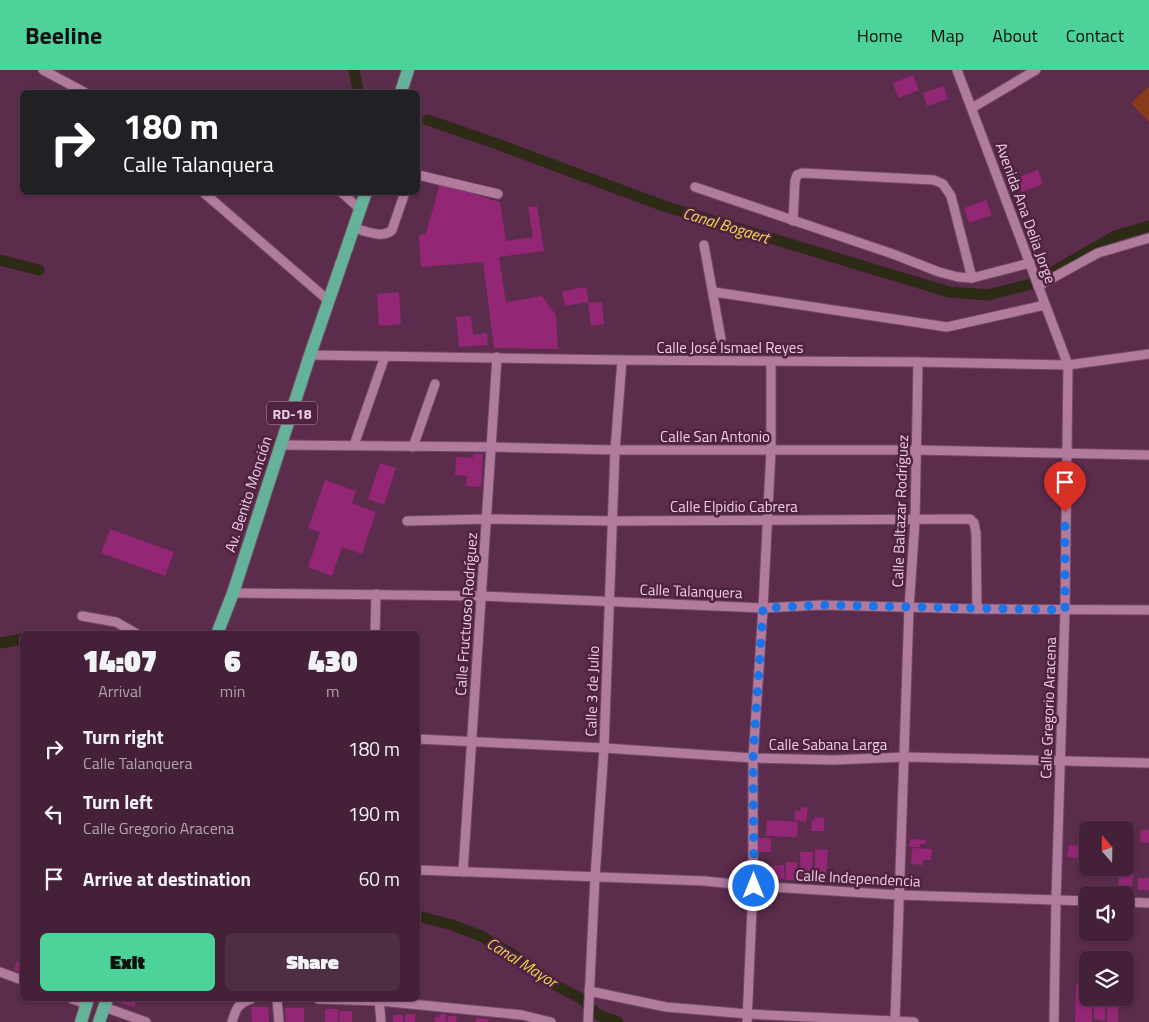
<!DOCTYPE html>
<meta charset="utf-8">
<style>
body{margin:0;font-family:"Titillium Web",sans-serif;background:#4e2e43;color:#f1f3f6;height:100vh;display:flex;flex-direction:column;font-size:19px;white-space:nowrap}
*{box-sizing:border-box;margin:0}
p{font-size:16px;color:#afa3ae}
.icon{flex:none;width:28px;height:28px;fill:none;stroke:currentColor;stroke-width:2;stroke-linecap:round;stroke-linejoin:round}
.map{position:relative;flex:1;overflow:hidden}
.side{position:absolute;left:20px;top:561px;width:400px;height:370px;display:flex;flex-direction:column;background:#442138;border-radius:8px;box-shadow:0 1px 4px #0004,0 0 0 1px #5c3e53}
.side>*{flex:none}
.top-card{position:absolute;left:20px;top:20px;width:400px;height:105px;border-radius:8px;box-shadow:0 1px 4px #0004,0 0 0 1px #5c3e53;background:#202124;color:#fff;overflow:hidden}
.needle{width:32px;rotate:340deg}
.tools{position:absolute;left:1079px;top:751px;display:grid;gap:10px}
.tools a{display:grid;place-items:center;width:55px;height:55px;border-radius:8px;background:#442138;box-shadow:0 1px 4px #0004,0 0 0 1px #5c3e53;font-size:25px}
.pin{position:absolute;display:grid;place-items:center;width:42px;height:42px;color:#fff;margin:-51px -21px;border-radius:50% 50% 50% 0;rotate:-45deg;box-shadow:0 0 5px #0007}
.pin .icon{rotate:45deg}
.me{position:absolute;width:55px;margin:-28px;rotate:0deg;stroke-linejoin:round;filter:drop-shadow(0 0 4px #0008)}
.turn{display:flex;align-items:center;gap:18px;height:105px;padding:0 20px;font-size:22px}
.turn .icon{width:65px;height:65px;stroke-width:2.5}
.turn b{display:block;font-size:35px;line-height:42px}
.eta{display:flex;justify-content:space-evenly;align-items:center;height:85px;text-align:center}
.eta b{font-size:30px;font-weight:800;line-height:35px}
.action{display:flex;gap:10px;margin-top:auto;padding:10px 20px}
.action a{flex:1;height:58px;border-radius:8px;background:#4dd39a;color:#111;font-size:20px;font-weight:800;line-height:58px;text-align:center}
.action a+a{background:#4e2e43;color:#f1f3f6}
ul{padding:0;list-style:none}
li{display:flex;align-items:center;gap:15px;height:65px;padding:0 20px}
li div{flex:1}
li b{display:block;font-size:19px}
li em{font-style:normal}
header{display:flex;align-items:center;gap:30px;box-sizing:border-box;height:70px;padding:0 25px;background:#4dd39a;color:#111}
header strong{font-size:24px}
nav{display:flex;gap:28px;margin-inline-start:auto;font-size:18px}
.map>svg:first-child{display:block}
.green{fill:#883a19}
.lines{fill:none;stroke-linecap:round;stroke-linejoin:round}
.canal{stroke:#2d2a16;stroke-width:11}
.building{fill:#932675}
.minor-casing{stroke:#734a66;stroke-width:11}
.major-casing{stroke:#734a66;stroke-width:14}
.minor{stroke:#b17b9d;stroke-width:9}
.major{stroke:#64b299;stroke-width:12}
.route{stroke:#1a73e8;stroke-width:9;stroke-dasharray:0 16.2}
.labels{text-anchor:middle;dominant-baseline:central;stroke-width:5;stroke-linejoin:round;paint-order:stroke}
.shield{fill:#502241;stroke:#bd9ab0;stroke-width:1}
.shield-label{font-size:14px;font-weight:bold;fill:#eccee0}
.street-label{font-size:15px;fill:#eccee0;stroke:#502241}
.water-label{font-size:16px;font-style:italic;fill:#edda4d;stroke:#502241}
</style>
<header>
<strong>Beeline</strong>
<nav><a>Home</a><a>Map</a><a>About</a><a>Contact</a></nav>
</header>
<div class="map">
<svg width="1149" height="952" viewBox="0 0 1149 952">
<rect width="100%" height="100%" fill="#5b2c4b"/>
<path class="green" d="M1148,17L1149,18V52L1131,33Z"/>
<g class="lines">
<g class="canal">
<path d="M354,0L358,21"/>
<path d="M428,50L497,74L664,136L949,222L988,225L1031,214"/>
<path d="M0,190L39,200"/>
<path d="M1056,200L1115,166L1149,156"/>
<path d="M0,573L22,569"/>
<path d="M418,846L452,855L481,866L512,884L544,909L582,929L598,945L618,952"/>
</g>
</g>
<g class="building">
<path d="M913,5L919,20L898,28L893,13Z"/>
<path d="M944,16L948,29L927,36L923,23Z"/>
<path d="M1038,100L1043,114L1022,122L1017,108Z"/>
<path d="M440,114L500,132L506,171L533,167L528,137L537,136L544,181L499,187L506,232L542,226L556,245L558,279L494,278L483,192L421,197L419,166L426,163Z"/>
<path d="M986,130L992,145L969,153L964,138Z"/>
<path d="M586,217L589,232L565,236L562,221Z"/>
<path d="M399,222L401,254L379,256L377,224Z"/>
<path d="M602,232L604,254L591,256L588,233Z"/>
<path d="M471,246L473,265L487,263L488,275L459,277L456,247Z"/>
<path d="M473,384H483L481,417L466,416L467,406L455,405L456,387L473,388Z"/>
<path d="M380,393L396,398L384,435L368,429Z"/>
<path d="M325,410L356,421L352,433L376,442L362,484L342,477L332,506L308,497L320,462L308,458Z"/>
<path d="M110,459L174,482L165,506L101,483Z"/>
<path d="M801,737L808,738L806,752L794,750L795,740L800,741Z"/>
<path d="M815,747L824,748V761H811L812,750H815Z"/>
<path d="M767,750L798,752L797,767L766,766Z"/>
<path d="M1141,760H1149V773L1140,772Z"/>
<rect x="758" y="768" width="13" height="14"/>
<path d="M910,769L926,770L925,774H920V777H909Z"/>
<path d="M1069,775L1088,776V789L1067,787Z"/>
<path d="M912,778L932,779L931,790H923V795L911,794Z"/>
<path d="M815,779L828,780L826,807H815Z"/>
<path d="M800,782H813L812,812L801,811Z"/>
<path d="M786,792H797L798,810H786Z"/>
<path d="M784,795L785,809L773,810L772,796Z"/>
<path d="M1120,801H1133L1132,818L1118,817Z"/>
<rect x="1138" y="808" width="11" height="12"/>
<path d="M1098,862H1113L1112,867L1098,866Z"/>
<path d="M17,891L22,893V903L14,900Z"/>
<path d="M1076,914H1088V928H1092V952H1075Z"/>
<path d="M1094,928H1105V951L1094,949Z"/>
<rect x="1107" y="928" width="11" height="24"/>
<path d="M115,929H137L134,937L114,931Z"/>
<path d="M251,937H268L269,952H252Z"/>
<path d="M285,938H304V952H286Z"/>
<rect x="325" y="939" width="13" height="13"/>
<path d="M340,941H352V952H339Z"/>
<path d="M405,944H416L415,952H405Z"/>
<path d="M440,944H446V952H434L435,947H440Z"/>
<rect x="393" y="945" width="10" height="7"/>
<path d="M448,946H457L456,952H447Z"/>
<path d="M476,948L489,949L488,952H476Z"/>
</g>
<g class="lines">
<defs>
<g id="minor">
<path d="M43,0L84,22"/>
<path d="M957,0L1068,295L1065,540L1056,830L1054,952"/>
<path d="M972,38L1036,0"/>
<path d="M418,105L498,124"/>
<path d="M695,117L893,184L939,202L958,207L972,208L1030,193"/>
<path d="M203,122L329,231"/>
<path d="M341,122L360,139"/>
<path d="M793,151L795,111L797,105L802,103L934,110L943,114L951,126L972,208"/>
<path d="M354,158C365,161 383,169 392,160L405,122"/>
<path d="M704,175L721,269"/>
<path d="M1038,216L1098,183L1149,168"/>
<path d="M714,222L947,257L1045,235"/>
<path d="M310,285L622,290L918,292L1068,295L1149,284"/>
<path d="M281,375L492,377L615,380H917L1149,385"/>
<path d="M354,375L385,286"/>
<path d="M413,377L435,314"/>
<path d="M407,451L487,449L612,451L970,449L974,453L976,463L977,539"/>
<path d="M233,523L481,526L763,538L821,535L977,539L1149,540"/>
<path d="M82,546L116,552L137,564"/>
<path d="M375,564L376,524"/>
<path d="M418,669L604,678L753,688L834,690L905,687L1149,693"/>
<path d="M418,800L705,811L753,816L899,825L1088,831"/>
<path d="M463,802L497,287"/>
<path d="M1125,832L1149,833"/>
<path d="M0,902L22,910"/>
<path d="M589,921L666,937L748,944L914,952"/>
<path d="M72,929L87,934"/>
<path d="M277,929L279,952"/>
<path d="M318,929L380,931L522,945L551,952"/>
<path d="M379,929L381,952"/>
<path d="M104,937L146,952"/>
<path d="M895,951L909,538L915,451L918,292"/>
<path d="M232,952C236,939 237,934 251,929"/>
<path d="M588,952L595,807L604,678L615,380L622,290"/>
<path d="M747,952L753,816V688L763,538L771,380V292"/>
</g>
<g id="major">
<path d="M401,22L408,0"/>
<path d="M217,564L233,523L310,285L366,122"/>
<path d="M81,952L88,929"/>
<path d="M99,952L107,929"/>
</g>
</defs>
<use href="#minor" class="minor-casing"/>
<use href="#major" class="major-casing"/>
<use href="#minor" class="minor"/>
<use href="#major" class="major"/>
</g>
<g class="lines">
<path class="route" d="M754,816L753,688L763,538L821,535L1065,540V442"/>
</g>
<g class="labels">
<rect class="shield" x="267" y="331.5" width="50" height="23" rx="4"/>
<g class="shield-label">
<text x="292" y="343">RD-18</text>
</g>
<g class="street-label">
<text transform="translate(1026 143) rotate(70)">Avenida Ana Delia Jorge</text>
<text x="730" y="277">Calle José Ismael Reyes</text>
<text x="715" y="366">Calle San Antonio</text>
<text transform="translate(248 424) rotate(-72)">Av. Benito Monción</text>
<text x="734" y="436">Calle Elpidio Cabrera</text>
<text transform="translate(900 441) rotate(-88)">Calle Baltazar Rodríguez</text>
<text transform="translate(691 521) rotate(2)">Calle Talanquera</text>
<text transform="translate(466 544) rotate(-86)">Calle Fructuoso Rodríguez</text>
<text transform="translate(592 621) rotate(-88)">Calle 3 de Julio</text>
<text transform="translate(1048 638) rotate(-88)">Calle Gregorio Aracena</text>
<text x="828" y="674">Calle Sabana Larga</text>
<text transform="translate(858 808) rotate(3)">Calle Independencia</text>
</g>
<g class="water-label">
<text transform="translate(726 155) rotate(17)">Canal Bogaert</text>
<text transform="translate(522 892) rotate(32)">Canal Mayor</text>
</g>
</g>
</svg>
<div class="tools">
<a><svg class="needle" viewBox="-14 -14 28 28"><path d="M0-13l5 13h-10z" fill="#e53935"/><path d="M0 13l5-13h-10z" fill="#afa3ae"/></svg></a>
<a><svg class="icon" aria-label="sound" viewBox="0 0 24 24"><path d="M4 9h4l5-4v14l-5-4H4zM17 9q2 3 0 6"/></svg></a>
<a><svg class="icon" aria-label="layers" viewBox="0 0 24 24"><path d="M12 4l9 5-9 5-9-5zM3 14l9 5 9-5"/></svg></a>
</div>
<div class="pin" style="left:1065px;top:442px;background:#d93025"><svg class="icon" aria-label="arrive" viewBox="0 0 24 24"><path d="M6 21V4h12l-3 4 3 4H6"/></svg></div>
<svg class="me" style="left:754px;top:816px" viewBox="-20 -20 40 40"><circle r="17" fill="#1a73e8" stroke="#fff" stroke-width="3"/><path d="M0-11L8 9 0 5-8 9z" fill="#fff"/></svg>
<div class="top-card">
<div class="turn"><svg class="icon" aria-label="right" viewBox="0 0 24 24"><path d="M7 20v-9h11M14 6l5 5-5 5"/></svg><div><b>180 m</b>Calle Talanquera</div></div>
</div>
<section class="side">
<div class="eta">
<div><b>14:07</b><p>Arrival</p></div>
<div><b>6</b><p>min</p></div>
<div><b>430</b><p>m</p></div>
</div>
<ul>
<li><svg class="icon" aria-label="right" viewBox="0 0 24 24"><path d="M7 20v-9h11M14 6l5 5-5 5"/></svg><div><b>Turn right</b><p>Calle Talanquera</p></div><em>180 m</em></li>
<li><svg class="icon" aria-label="left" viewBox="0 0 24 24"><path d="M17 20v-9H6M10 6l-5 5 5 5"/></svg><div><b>Turn left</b><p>Calle Gregorio Aracena</p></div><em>190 m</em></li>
<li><svg class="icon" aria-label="arrive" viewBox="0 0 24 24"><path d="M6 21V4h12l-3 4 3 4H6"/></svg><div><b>Arrive at destination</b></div><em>60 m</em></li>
</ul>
<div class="action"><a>Exit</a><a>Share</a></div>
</section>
</div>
